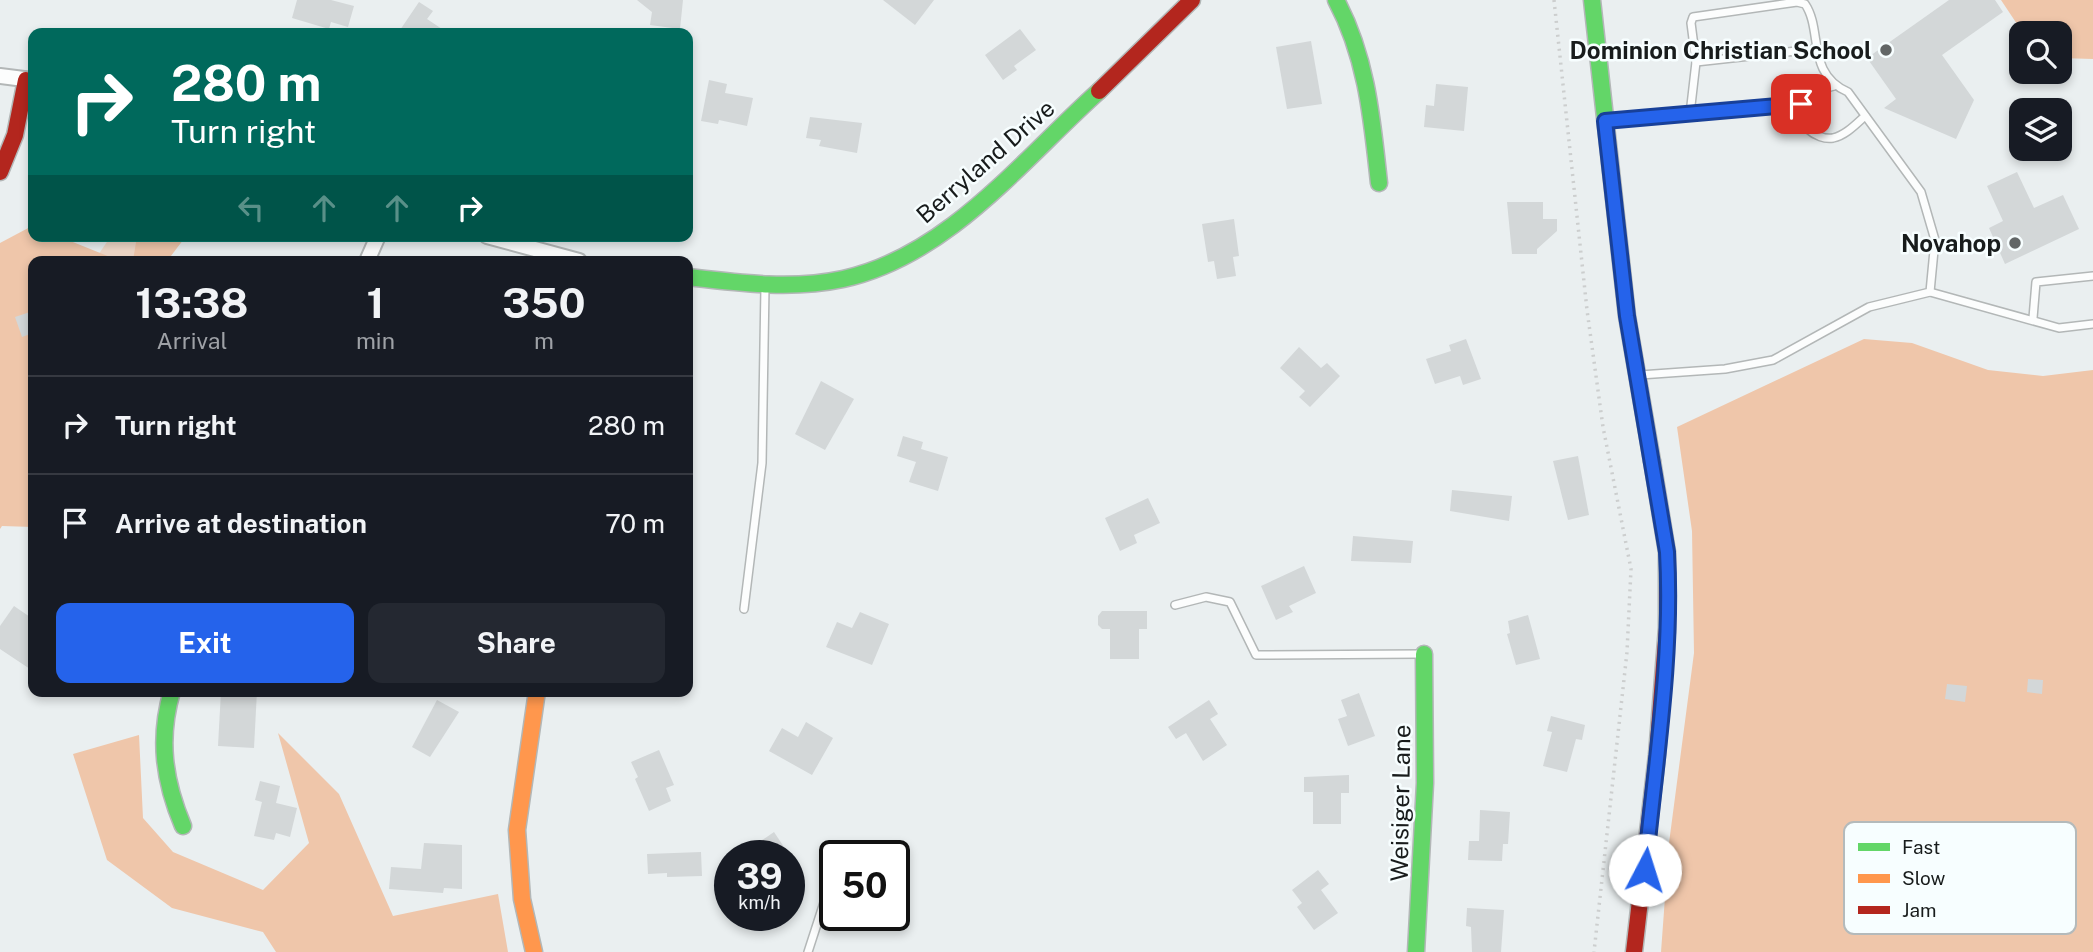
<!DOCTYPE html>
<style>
body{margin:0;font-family:"Public Sans",sans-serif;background:#242831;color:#f1f3f6;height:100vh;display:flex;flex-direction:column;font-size:26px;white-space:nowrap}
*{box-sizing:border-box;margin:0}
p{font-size:23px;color:#9ea1a6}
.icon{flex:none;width:38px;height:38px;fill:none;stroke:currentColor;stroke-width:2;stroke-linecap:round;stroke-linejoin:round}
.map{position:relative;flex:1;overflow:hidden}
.side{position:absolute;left:28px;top:256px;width:665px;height:441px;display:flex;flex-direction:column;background:#171b24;border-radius:14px;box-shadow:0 4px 10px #0003}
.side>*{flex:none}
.guide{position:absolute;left:28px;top:28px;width:665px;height:214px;border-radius:14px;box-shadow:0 4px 10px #0003;background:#00695c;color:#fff;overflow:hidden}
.tools{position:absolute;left:2009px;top:21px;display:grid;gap:14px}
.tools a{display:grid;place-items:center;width:63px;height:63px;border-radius:14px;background:#171b24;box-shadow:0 4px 10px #0003;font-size:35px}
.speed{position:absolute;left:714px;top:840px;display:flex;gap:14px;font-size:35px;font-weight:700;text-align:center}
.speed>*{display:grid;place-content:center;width:91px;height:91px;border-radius:50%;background:#171b24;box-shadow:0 4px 10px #0003;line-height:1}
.speed small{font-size:18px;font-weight:400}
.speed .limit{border:4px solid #111;border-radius:10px;background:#fff;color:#111}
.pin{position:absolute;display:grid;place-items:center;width:60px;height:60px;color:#fff;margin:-30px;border-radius:14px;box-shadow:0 4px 10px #0006}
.me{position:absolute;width:77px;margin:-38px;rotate:5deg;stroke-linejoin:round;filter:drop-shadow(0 0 5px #0008)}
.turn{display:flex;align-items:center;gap:24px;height:147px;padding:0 28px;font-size:32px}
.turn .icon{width:91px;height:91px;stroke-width:2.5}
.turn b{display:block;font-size:49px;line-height:60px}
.lanes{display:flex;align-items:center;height:66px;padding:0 28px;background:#0003;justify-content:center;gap:35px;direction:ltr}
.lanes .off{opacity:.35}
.eta{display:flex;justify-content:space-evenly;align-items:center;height:119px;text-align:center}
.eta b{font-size:42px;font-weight:700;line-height:49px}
.cta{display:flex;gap:14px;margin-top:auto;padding:14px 28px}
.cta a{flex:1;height:80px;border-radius:14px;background:#2563eb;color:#fff;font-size:28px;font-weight:700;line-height:80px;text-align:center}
.cta a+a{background:#242831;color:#f1f3f6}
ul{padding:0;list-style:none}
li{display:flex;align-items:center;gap:21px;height:98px;padding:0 28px;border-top:2px solid #363941}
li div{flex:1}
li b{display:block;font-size:26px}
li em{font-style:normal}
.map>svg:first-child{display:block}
.green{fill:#f0d9c9}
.forest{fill:#efc6aa}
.building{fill:#d3d7d8}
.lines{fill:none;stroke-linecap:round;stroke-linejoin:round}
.lane-casing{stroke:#b3b7b7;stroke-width:10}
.street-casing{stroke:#b3b7b7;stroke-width:18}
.fast-casing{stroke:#b3b7b7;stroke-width:19}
.slow-casing{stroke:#b3b7b7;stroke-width:19}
.jam-casing{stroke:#b3b7b7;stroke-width:19}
.path{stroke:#cccece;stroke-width:3.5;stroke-dasharray:2 5;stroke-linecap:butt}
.lane{stroke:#fcfdfd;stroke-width:7}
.street{stroke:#fcfdfd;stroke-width:14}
.fast{stroke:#63d668;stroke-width:16}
.slow{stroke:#ff974d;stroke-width:16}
.jam{stroke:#b3261e;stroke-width:16}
.route-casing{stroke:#184099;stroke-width:18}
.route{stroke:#2563eb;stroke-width:12}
.poi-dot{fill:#626666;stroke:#f7feff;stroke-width:2.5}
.labels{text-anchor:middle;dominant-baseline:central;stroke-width:5;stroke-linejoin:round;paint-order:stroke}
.poi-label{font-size:24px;font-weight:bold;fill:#181c1c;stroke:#f7feff;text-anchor:end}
.street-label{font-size:24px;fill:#181c1c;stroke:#f7feff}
.key{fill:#f7feff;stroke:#b4babb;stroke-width:2}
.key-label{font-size:19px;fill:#181c1c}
</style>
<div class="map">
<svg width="2093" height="952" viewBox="0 0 2093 952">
<rect width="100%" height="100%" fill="#eaeff0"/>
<path class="green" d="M111,236H186L167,261H94Z"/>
<g class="forest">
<path d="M2001,0H2093V59L2060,58V33H2023Z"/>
<path d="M32,226L33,236H58L120,261H33V527L2,526L0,529V243Z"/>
<path d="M137,236H186L167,261H133Z"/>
<path d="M1864,339L1912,343L1988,370L2043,376L2093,370V952H1661L1669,843L1694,653L1692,531L1677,427Z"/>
<path d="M278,733L339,794L393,916L498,894L508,952H276L263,932L172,908L107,860L73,754L139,735L143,818L173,852L263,890L309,843Z"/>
</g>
<g class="building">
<path d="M297,0H331L354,6L348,27L331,22L329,29L292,18Z"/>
<path d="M637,0H683L680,29L650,25L652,12Z"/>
<path d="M883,0H934L915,25Z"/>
<path d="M1949,0H1995L2003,12L1942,55L1974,100L1956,139L1884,108L1896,99L1867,58Z"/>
<path d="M419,2L433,11L427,19L448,33H398Z"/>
<path d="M1020,29L1036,50L1014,66L1017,70L1003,80L985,55Z"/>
<path d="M1311,41L1322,104L1287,109L1276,47Z"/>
<path d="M709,80L727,84L725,93L753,98L747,126L719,120L718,124L701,121Z"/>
<path d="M1436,84L1468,87L1464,131L1424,127L1426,105L1434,106Z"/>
<path d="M810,117L862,123L857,153L819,146L821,140L806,138Z"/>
<path d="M2017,172L2034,208L2063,195L2079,229L2005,264L1989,228L2003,221L1987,186Z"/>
<path d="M1507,202H1543V219H1557V231L1537,249V254H1512Z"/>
<path d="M1234,219L1239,256L1233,257L1236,276L1217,279L1214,261L1208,262L1202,224Z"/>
<path d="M33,311V333L22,337L15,317Z"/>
<path d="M1466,339L1481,379L1463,385L1460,376L1435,384L1426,359L1451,351L1449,345Z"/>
<path d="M1299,347L1321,368L1327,363L1340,376L1310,407L1299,397L1305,391L1280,368Z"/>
<path d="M821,381L854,399L825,450L795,434Z"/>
<path d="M903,436L923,442L921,449L948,457L938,491L909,482L916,462L897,456Z"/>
<path d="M1578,456L1589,515L1568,520L1553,461Z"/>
<path d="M1452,490L1512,496L1509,521L1450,511Z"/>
<path d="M1148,498L1160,523L1134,535L1137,543L1120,551L1105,518Z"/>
<path d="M1353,536L1413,541L1411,563L1351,561Z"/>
<path d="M1304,566L1316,593L1289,606L1293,612L1276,620L1261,586Z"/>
<path d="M14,606L33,619V671L0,649V626Z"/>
<path d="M1102,611H1147V629H1139V659H1110V629H1102L1098,625V616Z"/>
<path d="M860,612L889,624L872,665L826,647L837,622L852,628Z"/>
<path d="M1528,615L1540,659L1516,665L1507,634L1510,633L1508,621Z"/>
<path d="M2028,679L2043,680L2042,694L2027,692Z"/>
<path d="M1947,684L1967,686L1965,702L1945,699Z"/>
<path d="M221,691H257L254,748L218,746Z"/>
<path d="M1359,693L1375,736L1348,746L1338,719L1347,716L1341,700Z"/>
<path d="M437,700L459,712L430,757L412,747Z"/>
<path d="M1209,700L1218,714L1210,719L1227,745L1203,761L1186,733L1176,739L1168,727Z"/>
<path d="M1551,716L1585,725L1582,740L1576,739L1567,772L1543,766L1552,732L1547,731Z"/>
<path d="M806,722L833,738L812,775L769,751L782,728L798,737Z"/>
<path d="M659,750L674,785L666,788L671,801L649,811L635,779L638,777L631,762Z"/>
<path d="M1349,775V793H1341V824H1313V792H1304V777Z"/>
<path d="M260,781L280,786L276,803L297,808L290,837L276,833L274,840L254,836L262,802L255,800Z"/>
<path d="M1480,810L1510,812L1508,844H1503L1502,861L1468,860L1469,841H1479Z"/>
<path d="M774,832L790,856H739Z"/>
<path d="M424,843L462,845V889L444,888L443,893L389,889L391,867L421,869Z"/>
<path d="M701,852L702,876L667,877V873L648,874L647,854Z"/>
<path d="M1318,870L1329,884L1321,890L1338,913L1314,930L1297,907L1302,903L1292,890Z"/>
<path d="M1467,908L1504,910L1501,952H1472L1471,927L1466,926Z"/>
</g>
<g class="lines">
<defs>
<g id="lane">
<path d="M1696,62L1815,49"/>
<path d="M1834,86C1823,89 1806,93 1801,104C1793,123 1817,141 1833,138C1846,135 1856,124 1865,116"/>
<path d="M1609,120L1801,105"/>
<path d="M1930,292L2059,328L2093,324"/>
<path d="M2033,318L2036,282L2093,276"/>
<path d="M1640,375L1725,369L1773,360L1869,307L1930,292L1935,240L1921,192L1848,92C1806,74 1823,30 1805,4L1797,2L1693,17L1691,23L1696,62L1690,114"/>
<path d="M1175,605L1206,597L1230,602L1256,655L1420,654"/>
<path d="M744,609L762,463L765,287"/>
<path d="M808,952L830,884"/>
</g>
<g id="street">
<path d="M0,76L32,80"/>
<path d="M487,236L579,261"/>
<path d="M367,261L378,236"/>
</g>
<g id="fast">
<path d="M1336,0C1367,58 1372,119 1379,183"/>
<path d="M1592,0L1627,316L1652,461"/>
<path d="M688,277C739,283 792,290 843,279C948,256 1022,160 1099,91"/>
<path d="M172,691C158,739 164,781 183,826"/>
<path d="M1416,952L1425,783L1424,654"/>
</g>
<path id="slow" d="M534,952L522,899L517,830L537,691"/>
<g id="jam">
<path d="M1099,91L1192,0"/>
<path d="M0,172L15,135L26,80"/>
<path d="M1634,952L1657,755L1667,628V552L1652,461"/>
</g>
</defs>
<use href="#lane" class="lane-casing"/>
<use href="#street" class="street-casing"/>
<use href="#fast" class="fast-casing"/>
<use href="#slow" class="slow-casing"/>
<use href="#jam" class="jam-casing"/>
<path class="path" d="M1554,0L1587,310L1603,427L1631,569L1627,652L1594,952"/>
<use href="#lane" class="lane"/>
<use href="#street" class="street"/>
<use href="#fast" class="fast"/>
<use href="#slow" class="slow"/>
<use href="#jam" class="jam"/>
</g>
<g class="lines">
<defs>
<path id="route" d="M1645,870C1655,765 1673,658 1667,552L1627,316L1605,121L1801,104"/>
</defs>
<use href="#route" class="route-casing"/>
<use href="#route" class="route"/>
</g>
<g class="poi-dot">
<circle cx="1886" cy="50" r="7"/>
<circle cx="2015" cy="243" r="7"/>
</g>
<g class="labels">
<g class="poi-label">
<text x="1872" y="50">Dominion Christian School</text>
<text x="2001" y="243">Novahop</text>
</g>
<g class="street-label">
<text transform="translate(985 161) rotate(-41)">Berryland Drive</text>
<text transform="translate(1400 803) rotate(-89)">Weisiger Lane</text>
</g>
</g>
<rect x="1844" y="822" width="232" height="112" rx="10" class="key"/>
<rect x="1858" y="843" width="32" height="8" fill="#63d668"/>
<rect x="1858" y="874" width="32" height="9" fill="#ff974d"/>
<rect x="1858" y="906" width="32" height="8" fill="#b3261e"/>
<g class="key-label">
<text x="1902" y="854">Fast</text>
<text x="1902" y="885">Slow</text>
<text x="1902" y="917">Jam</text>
</g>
</svg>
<div class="tools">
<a><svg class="icon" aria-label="search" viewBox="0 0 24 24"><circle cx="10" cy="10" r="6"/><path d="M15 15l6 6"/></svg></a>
<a><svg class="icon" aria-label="layers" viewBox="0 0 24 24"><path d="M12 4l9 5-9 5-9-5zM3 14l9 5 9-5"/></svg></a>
</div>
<div class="speed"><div>39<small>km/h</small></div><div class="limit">50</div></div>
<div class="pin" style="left:1801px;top:104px;background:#d93025"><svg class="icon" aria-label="arrive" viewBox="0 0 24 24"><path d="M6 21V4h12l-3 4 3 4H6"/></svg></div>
<svg class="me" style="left:1645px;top:870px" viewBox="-20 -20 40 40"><circle r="19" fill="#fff"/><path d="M0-13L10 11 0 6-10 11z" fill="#2563eb"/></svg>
<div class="guide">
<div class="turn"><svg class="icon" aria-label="right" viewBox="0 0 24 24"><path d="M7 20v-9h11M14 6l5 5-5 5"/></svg><div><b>280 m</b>Turn right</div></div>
<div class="lanes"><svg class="icon off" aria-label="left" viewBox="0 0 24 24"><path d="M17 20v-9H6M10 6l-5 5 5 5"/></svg><svg class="icon off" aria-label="ahead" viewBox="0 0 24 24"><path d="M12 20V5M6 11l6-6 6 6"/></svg><svg class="icon off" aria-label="ahead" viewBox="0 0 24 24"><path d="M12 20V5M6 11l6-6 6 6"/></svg><svg class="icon" aria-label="right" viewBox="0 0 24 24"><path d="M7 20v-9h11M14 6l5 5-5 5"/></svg></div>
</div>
<section class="side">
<div class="eta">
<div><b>13:38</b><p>Arrival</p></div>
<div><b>1</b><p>min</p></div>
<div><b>350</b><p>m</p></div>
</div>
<ul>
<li><svg class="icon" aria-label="right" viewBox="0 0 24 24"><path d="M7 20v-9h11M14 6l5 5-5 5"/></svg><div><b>Turn right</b></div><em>280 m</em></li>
<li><svg class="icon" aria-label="arrive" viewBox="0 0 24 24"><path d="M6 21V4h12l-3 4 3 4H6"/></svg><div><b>Arrive at destination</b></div><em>70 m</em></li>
</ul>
<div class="cta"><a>Exit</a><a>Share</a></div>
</section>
</div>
